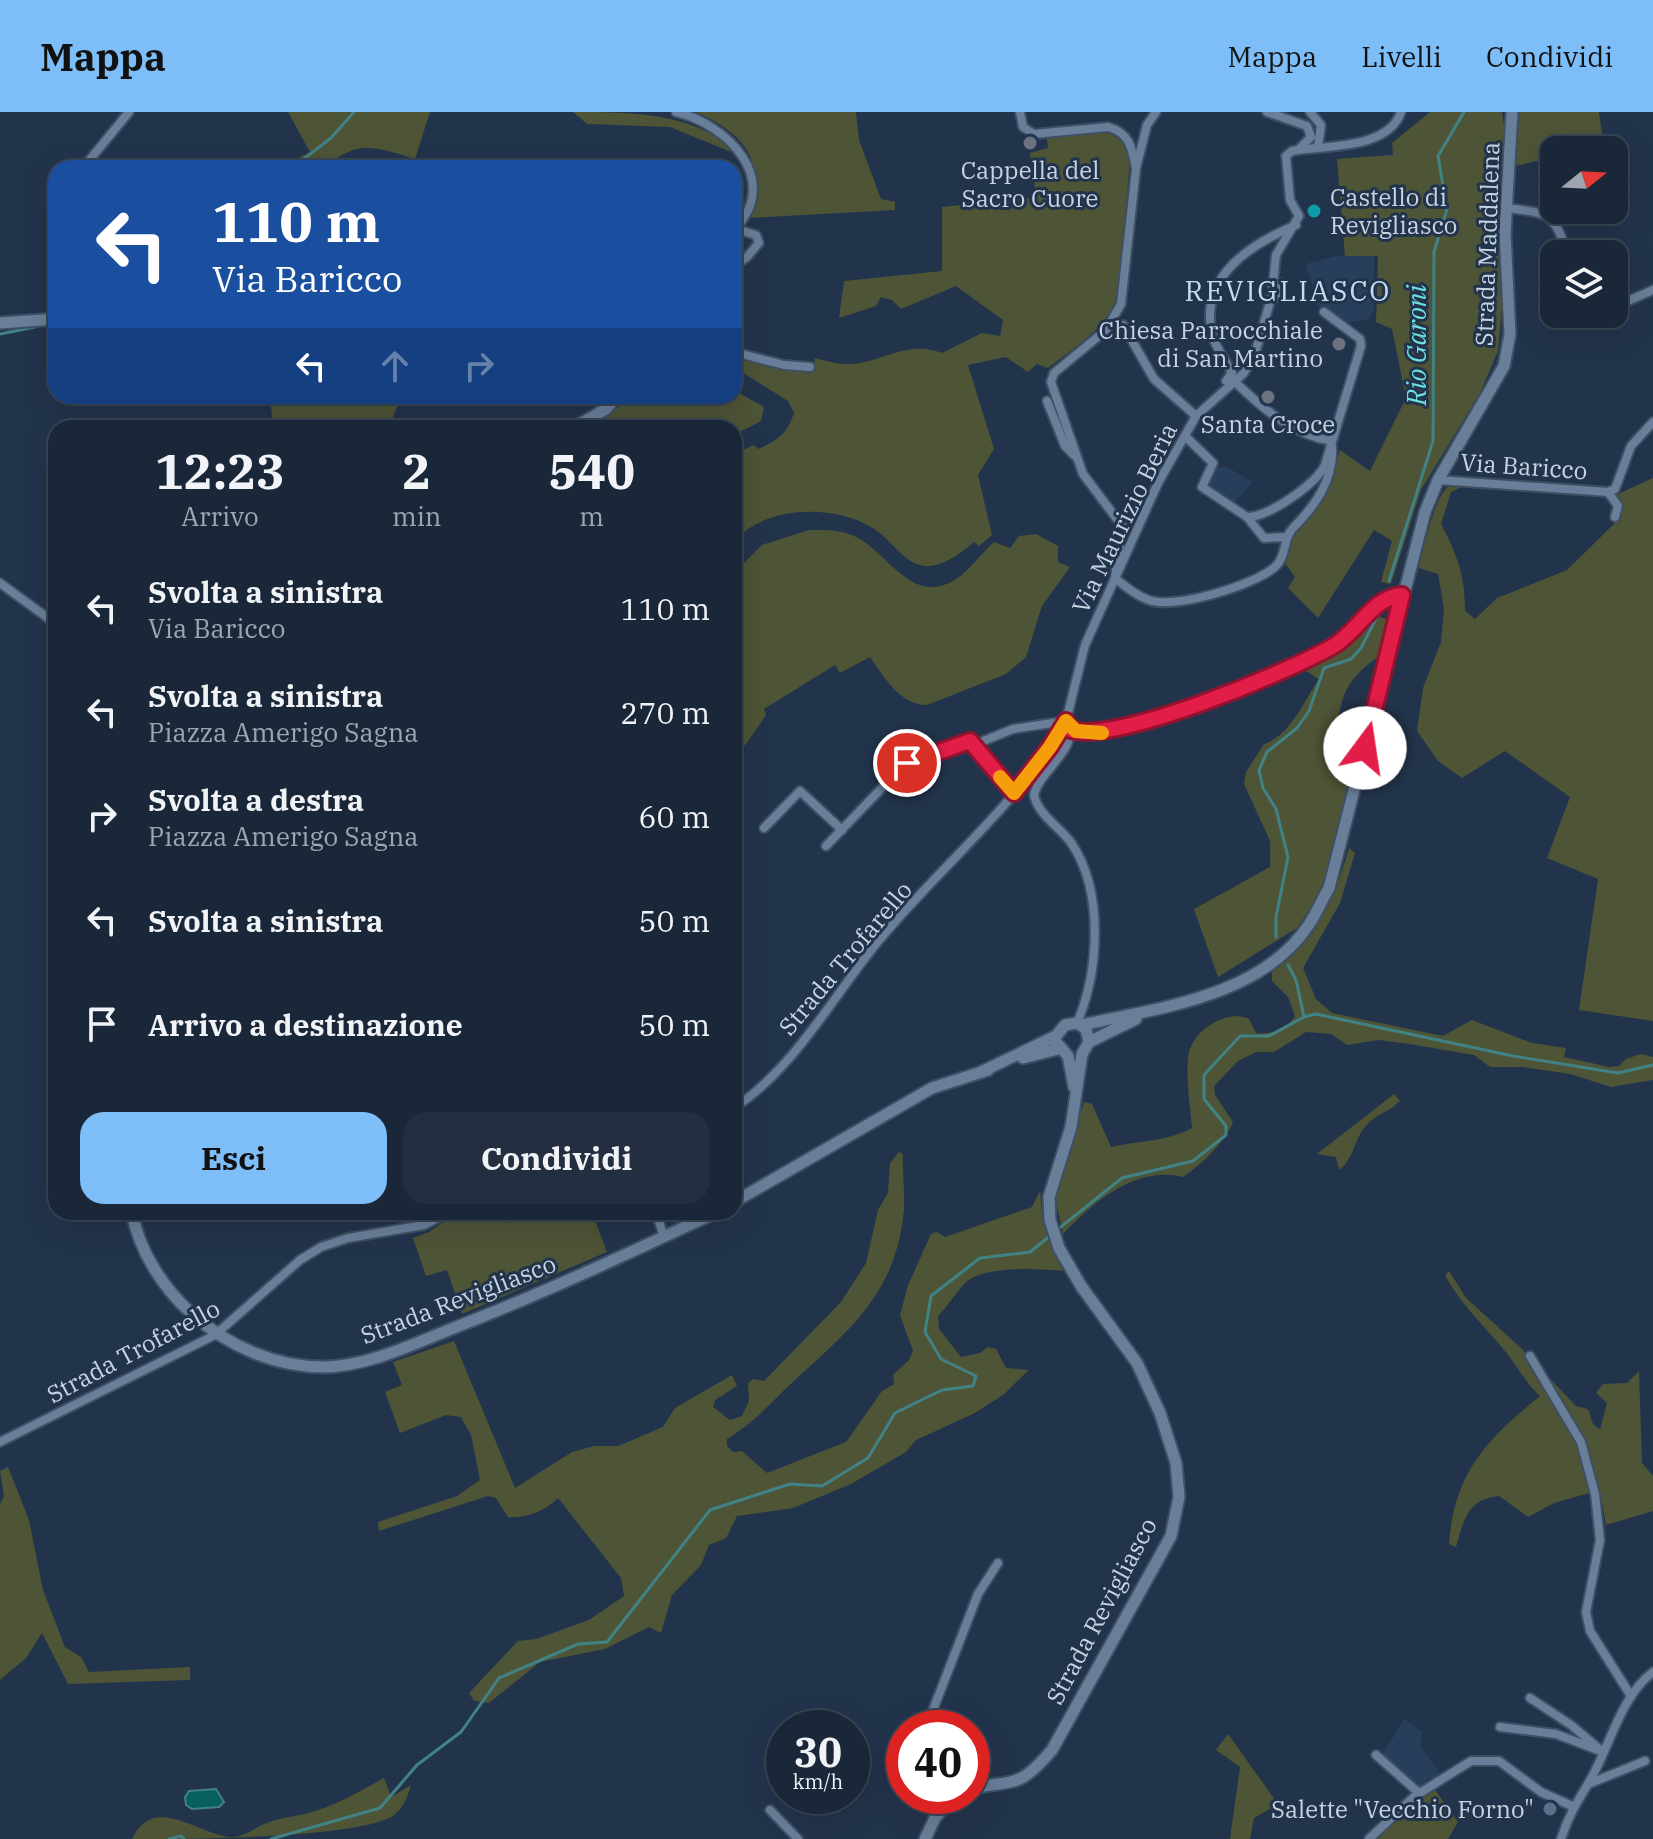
<!DOCTYPE html>
<html lang="it">
<style>
body{margin:0;font-family:"IBM Plex Serif",serif;background:#232f41;color:#f1f3f6;height:100vh;display:flex;flex-direction:column;font-size:30px;white-space:nowrap}
*{box-sizing:border-box;margin:0}
p{font-size:26px;color:#9fa5ae}
.icon{flex:none;width:44px;height:44px;fill:none;stroke:currentColor;stroke-width:2;stroke-linecap:round;stroke-linejoin:round}
.map{position:relative;flex:1;overflow:hidden}
.drawer{position:absolute;left:48px;top:308px;width:694px;height:800px;display:flex;flex-direction:column;background:#1a2739;border-radius:24px;box-shadow:0 8px 32px #0002,0 0 0 2px #384453}
.drawer>*{flex:none}
.top-card{position:absolute;left:48px;top:48px;width:694px;height:244px;border-radius:24px;box-shadow:0 8px 32px #0002,0 0 0 2px #384453;background:#1a4fa0;color:#fff;overflow:hidden}
.needle{width:52px;rotate:72deg}
.controls{position:absolute;left:1540px;top:24px;display:grid;gap:16px}
.controls a{display:grid;place-items:center;width:88px;height:88px;border-radius:16px;background:#1a2739;box-shadow:0 8px 32px #0002,0 0 0 2px #384453;font-size:40px}
.speed{position:absolute;left:766px;top:1598px;display:flex;gap:16px;font-size:40px;font-weight:700;text-align:center}
.speed>*{display:grid;place-content:center;width:104px;height:104px;border-radius:50%;background:#1a2739;box-shadow:0 8px 32px #0002,0 0 0 2px #384453;line-height:1}
.speed small{font-size:20px;font-weight:400}
.speed .limit{border:12px solid #d22;background:#fff;color:#111}
.pin{position:absolute;display:grid;place-items:center;width:68px;height:68px;color:#fff;margin:-34px;border:4px solid #fff;border-radius:50%;box-shadow:0 2px 8px #0007}
.me{position:absolute;width:88px;margin:-44px;rotate:14deg;stroke-linejoin:round;filter:drop-shadow(0 0 6px #0008)}
.turn{display:flex;align-items:center;gap:28px;height:168px;padding:0 32px;font-size:36px}
.turn .icon{width:104px;height:104px;stroke-width:2.5}
.turn b{display:block;font-size:56px;line-height:68px}
.lanes{display:flex;align-items:center;height:76px;padding:0 32px;background:#0003;justify-content:center;gap:40px;direction:ltr}
.lanes .off{opacity:.35}
.eta{display:flex;justify-content:space-evenly;align-items:center;height:136px;text-align:center}
.eta b{font-size:48px;font-weight:700;line-height:56px}
.button{display:flex;gap:16px;margin-top:auto;padding:16px 32px}
.button a{flex:1;height:92px;border-radius:24px;background:#7dbef9;color:#111;font-size:32px;font-weight:700;line-height:92px;text-align:center}
.button a+a{background:#232f41;color:#f1f3f6}
ul{padding:0;list-style:none}
li{display:flex;align-items:center;gap:24px;height:104px;padding:0 32px}
li div{flex:1}
li b{display:block;font-size:30px}
li em{font-style:normal}
header{display:flex;align-items:center;gap:48px;box-sizing:border-box;height:112px;padding:0 40px;background:#7dbef9;color:#111}
header strong{font-size:38px}
nav{display:flex;gap:44px;margin-inline-start:auto;font-size:28px}
.map>svg:first-child{display:block}
.built{fill:#283f5c}
.green{fill:#4e5436}
.water{fill:#075f5f;stroke:#418286;stroke-width:2}
.lines{fill:none;stroke-linecap:round;stroke-linejoin:round}
.stream{stroke:#418286;stroke-width:3}
.street-casing{stroke:#3f4f63;stroke-width:12}
.secondary-casing{stroke:#3f4f63;stroke-width:15}
.street{stroke:#697e99;stroke-width:8}
.secondary{stroke:#697e99;stroke-width:11}
.route-casing{stroke:#92132f;stroke-width:20}
.route{stroke:#e11d48;stroke-width:14}
.slow{stroke:#f59e0b;stroke-width:14}
.worship-dot{fill:#6b7280;stroke:#22344c;stroke-width:3}
.culture-dot{fill:#0f9aa8;stroke:#22344c;stroke-width:3}
.service-dot{fill:#5c6f8a;stroke:#22344c;stroke-width:3}
.labels{text-anchor:middle;dominant-baseline:central;stroke-width:6;stroke-linejoin:round;paint-order:stroke}
.poi-label{font-size:24px;fill:#c8d3e2;stroke:#22344c}
.street-label{font-size:24px;fill:#c8d3e2;stroke:#22344c}
.water-label{font-size:26px;font-style:italic;fill:#6fe0e0;stroke:#22344c}
.quarter-label{font-size:28px;letter-spacing:2px;fill:#c5ddf3;stroke:#22344c}
</style>
<header>
<strong>Mappa</strong>
<nav><a>Mappa</a><a>Livelli</a><a>Condividi</a></nav>
</header>
<div class="map">
<svg width="1653" height="1727" viewBox="0 0 1653 1727">
<rect width="100%" height="100%" fill="#22344c"/>
<g class="built">
<path d="M1336,144H1374V198L1368,208L1343,210L1312,189L1315,184L1306,152Z"/>
<path d="M1215,354L1229,356L1252,370L1232,394L1205,377Z"/>
<path d="M1404,1607L1422,1620L1421,1636L1441,1662L1434,1670L1429,1666L1420,1675L1415,1676L1382,1644Z"/>
</g>
<g class="green">
<path d="M288,0H430L415,47C377,36 357,26 325,56H277L310,40Z"/>
<path d="M573,0C628,0 699,0 736,42L670,15L587,12Z"/>
<path d="M696,0H856L859,28L881,87L895,90V98L749,106C767,50 746,22 696,0Z"/>
<path d="M1430,0H1502L1505,22L1499,93L1502,195L1498,239L1480,281L1421,378L1391,472L1381,470L1392,429L1374,418L1318,506L1288,476L1295,465L1285,451L1293,425L1328,377L1340,338L1370,359L1406,286L1392,217L1376,210L1378,144H1345L1337,47L1393,43L1392,31Z"/>
<path d="M1518,0H1599L1603,28L1600,36L1554,38V45L1516,54Z"/>
<path d="M1108,18L1124,27L1130,48L1118,186C1104,218 1075,235 1048,256L1037,252L1028,260L1006,245L968,253L994,337L978,363L992,423L979,434L974,430C961,441 943,455 925,454C903,452 890,425 871,415C831,392 766,394 734,429V342L754,333L758,337C778,328 787,322 794,301L788,289L734,255V244L813,257L815,246C830,250 844,254 860,251C890,245 911,229 942,241L982,221L1000,224L1003,208L956,174L901,197L892,188L881,185L876,194L839,206L844,169L942,159V95L1036,85L1030,41L1048,36L1047,27Z"/>
<path d="M734,278L764,295L761,309L734,323V316H587L619,295L625,284H734Z"/>
<path d="M270,284H392L400,287L389,316H273Z"/>
<path d="M1653,366V909L1579,898L1598,767L1547,746L1570,685L1505,639L1462,666L1438,649L1417,619L1423,576L1441,530L1444,497L1438,462L1419,456C1422,441 1436,377 1451,373C1455,372 1459,374 1464,374L1451,380L1441,412C1457,442 1465,464 1465,499L1475,507L1497,486L1567,458L1621,405L1623,396L1616,383Z"/>
<path d="M809,418C826,418 842,417 858,426C889,443 912,492 953,469C969,460 980,442 994,430L1010,436L1019,424L1036,422L1058,434V450L1070,455L1042,494L1026,545L1006,562L927,593C900,593 884,565 870,545L840,561L835,553L764,597L766,603L746,632L734,642V461L762,433Z"/>
<path d="M1374,502L1388,508L1379,544C1340,572 1339,590 1337,635L1356,639L1327,764L1310,797L1297,816L1218,865L1194,797L1270,755V729L1244,672L1246,660L1264,632C1290,624 1304,589 1319,567L1304,558L1347,533Z"/>
<path d="M1349,736L1355,741L1340,791L1303,856L1316,887L1332,901L1443,924L1472,908L1532,931L1566,936L1564,945L1609,955L1619,954L1626,947L1641,942L1653,945V968L1611,975L1570,962L1522,955H1490L1474,943L1409,932L1379,928L1347,933L1331,922L1306,920L1274,940H1256L1238,949L1214,974L1215,983L1233,1010C1225,1030 1202,1052 1183,1065C1137,1053 1094,1089 1063,1122L1055,1085L1084,990L1092,992L1111,1035C1137,1029 1170,1029 1192,1016C1190,994 1186,968 1188,946C1190,920 1226,896 1249,907L1256,921C1269,923 1288,917 1295,904L1288,885L1272,869V859C1314,827 1335,786 1349,736Z"/>
<path d="M1394,982L1400,989C1389,1000 1375,1002 1365,1015C1353,1029 1354,1047 1339,1058L1336,1045L1317,1042Z"/>
<path d="M899,1040L903,1042C902,1061 905,1079 904,1097C897,1179 852,1216 796,1267C772,1289 755,1310 727,1327V1334L733,1340L742,1339L767,1361L846,1330L882,1279L894,1272L893,1263L909,1248L913,1239L900,1203L908,1173L931,1122L937,1120L945,1125L1032,1095L1040,1079L1043,1111L1063,1159C1038,1157 987,1153 966,1170C956,1180 948,1194 938,1204L939,1217L961,1245L980,1241L988,1235L996,1237L1006,1256L1029,1258L1003,1283L973,1302L916,1328L906,1340L851,1372L793,1396L737,1404L726,1426L709,1433L701,1453L672,1483L661,1521L649,1515L605,1537L540,1550L489,1591L474,1589L469,1581L518,1529L536,1527L589,1508L624,1484L621,1466L558,1386C547,1398 525,1407 508,1405L496,1386L488,1384L379,1419L378,1410L457,1384L480,1368L471,1323L461,1305L446,1303L400,1321L385,1280L402,1273L393,1250L454,1229L515,1376L572,1340L594,1334H618L663,1315L675,1296L732,1263L737,1274L715,1288L713,1295L730,1308L742,1304L749,1289L748,1271L753,1267L764,1269L841,1190L866,1151L878,1098L888,1081L890,1051Z"/>
<path d="M457,1100H501L506,1111L533,1100H588L594,1106L607,1140L462,1202L447,1158L426,1164L413,1126L429,1120Z"/>
<path d="M1449,1159L1466,1186L1520,1235L1576,1294L1588,1297L1593,1312L1600,1317L1607,1291L1596,1281L1603,1272L1627,1271L1639,1259L1642,1351L1653,1364V1399L1606,1413L1600,1378L1554,1391L1528,1405L1499,1384C1468,1387 1464,1407 1456,1435L1449,1432C1454,1361 1487,1327 1540,1284C1527,1272 1520,1259 1509,1244C1487,1216 1462,1195 1445,1163Z"/>
<path d="M8,1355L29,1408L43,1478L65,1535L81,1545L89,1560L190,1555V1568L68,1572L42,1521L26,1546L0,1568V1392L4,1384L0,1359Z"/>
<path d="M1228,1622L1278,1692L1254,1706L1250,1727H1230L1240,1655L1216,1638Z"/>
<path d="M384,1666L391,1685L411,1673C408,1684 403,1697 393,1704C353,1727 186,1727 132,1727C154,1681 197,1722 230,1725C242,1726 253,1717 264,1712C278,1706 291,1705 305,1702C333,1695 359,1680 384,1666Z"/>
<path d="M1433,1675L1458,1710L1448,1727H1373Z"/>
</g>
<path class="water" d="M216,1677L224,1690L219,1695L192,1697L186,1693L185,1685L189,1679Z"/>
<g class="lines">
<g class="stream">
<path d="M292,56L331,26L354,0"/>
<path d="M0,222L35,215"/>
<path d="M1389,469L1433,329L1434,140L1447,97L1438,44L1464,0"/>
<path d="M1276,825V805L1288,745L1276,697L1263,676L1259,658L1267,640L1297,616L1309,599L1324,556L1351,547L1361,536L1381,497"/>
<path d="M1288,853L1296,868L1304,905"/>
<path d="M1057,1118L1122,1066L1193,1049L1226,1023V1014L1204,987V963L1240,924H1269L1304,905L1316,902L1513,944L1618,961L1653,953"/>
<path d="M169,1727L181,1724L184,1727"/>
<path d="M271,1727L380,1696L417,1653L461,1620L499,1566L578,1532L607,1530L710,1398L790,1372L822,1374L868,1346L895,1301L942,1278L973,1274L976,1264L941,1247L925,1220L931,1184L980,1146L1030,1140L1051,1123"/>
</g>
<defs>
<g id="street">
<path d="M676,0C727,12 783,68 734,118"/>
<path d="M1020,0L1023,15L1034,22L1108,15C1130,21 1132,36 1136,57L1121,192L1106,218L1054,261L1051,270L1083,362L1123,415L1115,465"/>
<path d="M1267,0L1307,14L1311,25L1299,37"/>
<path d="M1310,0L1321,13L1318,35"/>
<path d="M83,56L129,0"/>
<path d="M1136,56L1147,13L1156,0"/>
<path d="M1506,96C1549,101 1553,100 1568,142"/>
<path d="M56,127V140"/>
<path d="M734,154L747,145L759,131L756,123L736,117"/>
<path d="M1275,186L1281,171"/>
<path d="M1614,195L1653,178"/>
<path d="M1111,212L1123,213L1154,267L1196,304"/>
<path d="M734,240L784,253L810,255"/>
<path d="M1233,268C1261,295 1292,323 1332,329"/>
<path d="M1226,269L1232,261C1226,249 1215,235 1212,222C1199,164 1251,132 1296,113"/>
<path d="M1047,289L1065,334L1075,344"/>
<path d="M1185,324L1213,351L1202,375L1247,405C1269,405 1316,372 1325,353L1361,234L1360,227L1324,200"/>
<path d="M1438,368L1608,380L1615,377L1631,334L1653,310"/>
<path d="M1608,380L1618,394L1615,405"/>
<path d="M1247,405L1264,426L1287,425"/>
<path d="M1115,466C1126,475 1138,485 1152,489C1178,496 1256,473 1276,454C1287,443 1283,426 1293,416C1315,394 1334,368 1332,335"/>
<path d="M0,471L52,509"/>
<path d="M1070,615C1074,640 1039,660 1034,683C1038,703 1061,716 1072,732C1104,781 1099,859 1077,911"/>
<path d="M1071,618L1087,622L1109,619C1184,595 1259,574 1329,536C1355,522 1372,485 1402,483"/>
<path d="M1014,681L976,632L1013,617L1066,609"/>
<path d="M764,716L800,679L842,718"/>
<path d="M826,734L904,653L970,629L976,632"/>
<path d="M734,996C796,955 834,882 881,826C938,758 1008,700 1057,625L1066,609L1085,533L1158,371L1196,304L1244,261L1256,238L1272,183L1276,143L1299,104L1290,88L1286,44L1292,39C1325,33 1388,38 1401,0"/>
<path d="M656,1100L664,1125"/>
<path d="M1530,1244L1581,1330L1595,1382L1600,1428L1586,1500L1590,1519L1631,1584"/>
<path d="M0,1330L215,1223L300,1148L321,1135L348,1126L424,1113L449,1100"/>
<path d="M1530,1586L1571,1613L1603,1640"/>
<path d="M1500,1615L1556,1622L1603,1640"/>
<path d="M926,1616L978,1482L998,1451"/>
<path d="M1376,1643L1419,1681"/>
<path d="M1588,1672L1645,1649"/>
<path d="M770,1698L798,1727"/>
<path d="M1369,1727L1415,1684L1471,1649H1499L1541,1680L1572,1694"/>
<path d="M1561,1727C1568,1705 1577,1690 1588,1672C1610,1636 1619,1586 1653,1560"/>
</g>
<g id="secondary">
<path d="M0,211L56,207"/>
<path d="M573,316L606,297L617,284"/>
<path d="M1082,913C1158,896 1260,885 1308,814C1316,802 1322,788 1329,776L1425,400L1438,368L1504,254L1510,222L1505,121L1512,0"/>
<path d="M1056,930L1068,944L1074,975"/>
<path d="M1089,930L1136,907"/>
<path d="M1023,946L1058,937"/>
<path d="M734,1090L932,976L988,958"/>
<path d="M132,1100C139,1139 163,1176 192,1202C228,1234 275,1255 324,1255C368,1254 411,1233 451,1217C542,1182 629,1141 717,1100"/>
<path d="M972,1676C1018,1668 1020,1675 1052,1638L1171,1424L1179,1385L1176,1351L1160,1301L1137,1251L1081,1174L1059,1136L1050,1108L1049,1085L1071,1015L1082,942L1089,930L1086,917L1077,911L1065,913L1056,924L981,960"/>
<path d="M925,1727L935,1706L953,1684"/>
</g>
</defs>
<use href="#street" class="street-casing"/>
<use href="#secondary" class="secondary-casing"/>
<use href="#street" class="street"/>
<use href="#secondary" class="secondary"/>
</g>
<g class="lines">
<defs>
<path id="route" d="M907,651L970,629L1014,681L1050,635L1066,609L1071,618C1116,632 1291,559 1335,533C1359,518 1373,485 1402,483L1365,636"/>
</defs>
<use href="#route" class="route-casing"/>
<use href="#route" class="route"/>
<path class="slow" d="M1000,665L1014,681L1050,635L1066,609L1076,619L1102,621"/>
</g>
<g class="worship-dot">
<circle cx="1030" cy="31" r="8"/>
<circle cx="1339" cy="232" r="8"/>
<circle cx="1268" cy="285" r="8"/>
</g>
<circle class="culture-dot" cx="1314" cy="99" r="8"/>
<circle class="service-dot" cx="1550" cy="1697" r="8"/>
<g class="labels">
<g class="poi-label">
<text x="1030" y="58">Cappella del<tspan x="1030" dy="28">Sacro Cuore</tspan></text>
<text x="1330" y="85" text-anchor="start">Castello di<tspan x="1330" dy="28">Revigliasco</tspan></text>
<text x="1323" y="218" text-anchor="end">Chiesa Parrocchiale<tspan x="1323" dy="28">di San Martino</tspan></text>
<text x="1268" y="312">Santa Croce</text>
<text x="1534" y="1697" text-anchor="end">Salette "Vecchio Forno"</text>
</g>
<g class="street-label">
<text transform="translate(1487 132) rotate(-88)">Strada Maddalena</text>
<text transform="translate(1524 354) rotate(4)">Via Baricco</text>
<text transform="translate(1124 406) rotate(-64)">Via Maurizio Beria</text>
<text transform="translate(845 846) rotate(-50)">Strada Trofarello</text>
<text transform="translate(458 1187) rotate(-21)">Strada Revigliasco</text>
<text transform="translate(133 1239) rotate(-28)">Strada Trofarello</text>
<text transform="translate(1101 1499) rotate(-62)">Strada Revigliasco</text>
</g>
<g class="water-label">
<text transform="translate(1416 233) rotate(-90)">Rio Garoni</text>
</g>
<g class="quarter-label">
<text x="1288" y="178">REVIGLIASCO</text>
</g>
</g>
</svg>
<div class="controls">
<a><svg class="needle" viewBox="-14 -14 28 28"><path d="M0-13l5 13h-10z" fill="#e53935"/><path d="M0 13l5-13h-10z" fill="#9fa5ae"/></svg></a>
<a><svg class="icon" aria-label="layers" viewBox="0 0 24 24"><path d="M12 4l9 5-9 5-9-5zM3 14l9 5 9-5"/></svg></a>
</div>
<div class="speed"><div>30<small>km/h</small></div><div class="limit">40</div></div>
<div class="pin" style="left:907px;top:651px;background:#d93025"><svg class="icon" aria-label="arrive" viewBox="0 0 24 24"><path d="M6 21V4h12l-3 4 3 4H6"/></svg></div>
<svg class="me" style="left:1365px;top:636px" viewBox="-20 -20 40 40"><circle r="19" fill="#fff"/><path d="M0-13L10 11 0 6-10 11z" fill="#e11d48"/></svg>
<div class="top-card">
<div class="turn"><svg class="icon" aria-label="left" viewBox="0 0 24 24"><path d="M17 20v-9H6M10 6l-5 5 5 5"/></svg><div><b>110 m</b>Via Baricco</div></div>
<div class="lanes"><svg class="icon" aria-label="left" viewBox="0 0 24 24"><path d="M17 20v-9H6M10 6l-5 5 5 5"/></svg><svg class="icon off" aria-label="ahead" viewBox="0 0 24 24"><path d="M12 20V5M6 11l6-6 6 6"/></svg><svg class="icon off" aria-label="right" viewBox="0 0 24 24"><path d="M7 20v-9h11M14 6l5 5-5 5"/></svg></div>
</div>
<section class="drawer">
<div class="eta">
<div><b>12:23</b><p>Arrivo</p></div>
<div><b>2</b><p>min</p></div>
<div><b>540</b><p>m</p></div>
</div>
<ul>
<li><svg class="icon" aria-label="left" viewBox="0 0 24 24"><path d="M17 20v-9H6M10 6l-5 5 5 5"/></svg><div><b>Svolta a sinistra</b><p>Via Baricco</p></div><em>110 m</em></li>
<li><svg class="icon" aria-label="left" viewBox="0 0 24 24"><path d="M17 20v-9H6M10 6l-5 5 5 5"/></svg><div><b>Svolta a sinistra</b><p>Piazza Amerigo Sagna</p></div><em>270 m</em></li>
<li><svg class="icon" aria-label="right" viewBox="0 0 24 24"><path d="M7 20v-9h11M14 6l5 5-5 5"/></svg><div><b>Svolta a destra</b><p>Piazza Amerigo Sagna</p></div><em>60 m</em></li>
<li><svg class="icon" aria-label="left" viewBox="0 0 24 24"><path d="M17 20v-9H6M10 6l-5 5 5 5"/></svg><div><b>Svolta a sinistra</b></div><em>50 m</em></li>
<li><svg class="icon" aria-label="arrive" viewBox="0 0 24 24"><path d="M6 21V4h12l-3 4 3 4H6"/></svg><div><b>Arrivo a destinazione</b></div><em>50 m</em></li>
</ul>
<div class="button"><a>Esci</a><a>Condividi</a></div>
</section>
</div>
